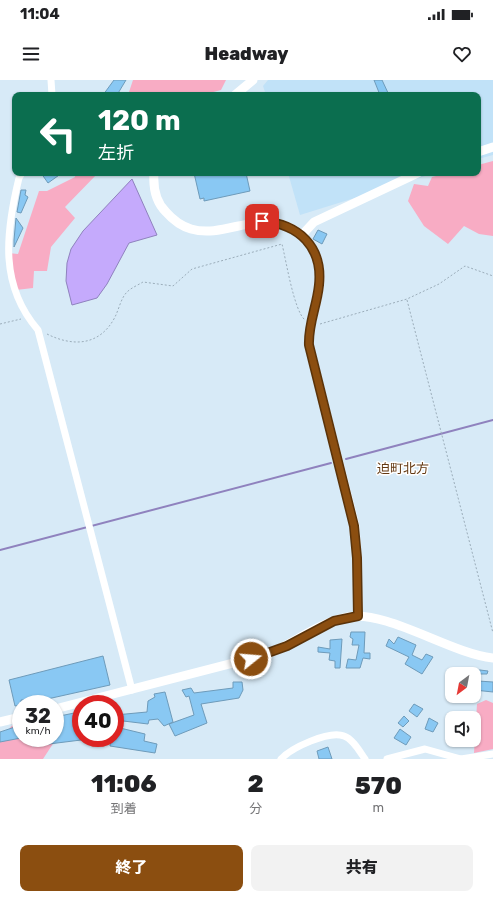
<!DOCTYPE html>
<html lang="ja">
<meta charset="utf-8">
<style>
body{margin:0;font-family:Rubik,"Noto Sans JP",sans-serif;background:#f2f2f2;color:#202124;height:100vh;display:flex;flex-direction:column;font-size:15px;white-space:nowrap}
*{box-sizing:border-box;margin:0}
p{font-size:13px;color:#757577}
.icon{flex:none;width:22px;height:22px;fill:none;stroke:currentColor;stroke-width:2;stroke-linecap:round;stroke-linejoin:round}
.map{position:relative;height:679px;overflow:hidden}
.drawer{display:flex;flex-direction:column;background:#fff;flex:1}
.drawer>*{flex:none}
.banner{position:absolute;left:12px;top:12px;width:469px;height:84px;border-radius:8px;box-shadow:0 1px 3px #0004;background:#0b6e4f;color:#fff;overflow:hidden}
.needle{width:26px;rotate:212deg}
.fabs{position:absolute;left:445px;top:587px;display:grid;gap:8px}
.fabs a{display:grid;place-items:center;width:36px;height:36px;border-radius:8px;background:#fff;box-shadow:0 1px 3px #0004;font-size:20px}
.speed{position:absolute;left:12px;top:615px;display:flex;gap:8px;font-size:20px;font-weight:700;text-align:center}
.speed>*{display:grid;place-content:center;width:52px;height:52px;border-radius:50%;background:#fff;box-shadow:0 1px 3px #0004;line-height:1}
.speed small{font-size:10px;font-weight:400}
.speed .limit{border:6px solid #d22;background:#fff;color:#111}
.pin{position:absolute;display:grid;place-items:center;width:34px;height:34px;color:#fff;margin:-17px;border-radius:8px;box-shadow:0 2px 6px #0006}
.me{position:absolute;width:44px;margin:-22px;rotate:73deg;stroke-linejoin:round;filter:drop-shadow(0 0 3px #0008)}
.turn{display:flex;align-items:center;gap:14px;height:84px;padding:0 20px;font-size:18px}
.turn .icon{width:52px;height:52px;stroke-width:2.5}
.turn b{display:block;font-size:28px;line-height:34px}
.eta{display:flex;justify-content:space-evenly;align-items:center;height:68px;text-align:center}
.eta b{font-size:24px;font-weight:800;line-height:28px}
.action{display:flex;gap:8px;margin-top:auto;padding:8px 20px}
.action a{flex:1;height:46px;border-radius:8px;background:#8b4e10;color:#fff;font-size:16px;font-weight:800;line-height:46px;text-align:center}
.action a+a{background:#f2f2f2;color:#202124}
.status{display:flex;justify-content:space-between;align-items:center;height:28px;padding:0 20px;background:#fff;direction:ltr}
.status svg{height:11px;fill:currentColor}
header{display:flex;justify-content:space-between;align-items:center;height:52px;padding:0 20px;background:#fff;font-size:18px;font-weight:800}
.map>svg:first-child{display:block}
.built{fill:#c1e2f8}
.green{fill:#f8acc4}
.water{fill:#c5aafc;stroke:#8f82be}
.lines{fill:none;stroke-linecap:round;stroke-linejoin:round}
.stream{stroke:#8f82be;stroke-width:2}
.building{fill:#89c8f3;stroke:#6e9bba}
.path{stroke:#9badba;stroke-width:1;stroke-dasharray:2 2;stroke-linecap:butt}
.minor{stroke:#fff;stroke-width:7}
.tertiary{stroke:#fff;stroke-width:9}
.route-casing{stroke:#5a330a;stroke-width:10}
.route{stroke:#8b4e10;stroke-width:7}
.labels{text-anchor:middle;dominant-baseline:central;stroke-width:3;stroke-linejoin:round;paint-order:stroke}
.quarter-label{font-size:13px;fill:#643912;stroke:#fff}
</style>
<div class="status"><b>11:04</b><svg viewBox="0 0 49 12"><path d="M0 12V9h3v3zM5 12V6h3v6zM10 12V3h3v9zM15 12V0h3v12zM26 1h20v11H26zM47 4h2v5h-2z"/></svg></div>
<header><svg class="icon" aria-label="menu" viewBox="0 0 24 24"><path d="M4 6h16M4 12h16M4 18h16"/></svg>Headway<svg class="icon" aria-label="heart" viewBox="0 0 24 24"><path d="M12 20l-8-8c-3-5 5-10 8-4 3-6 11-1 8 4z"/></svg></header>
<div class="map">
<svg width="493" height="679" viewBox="0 0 493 679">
<rect width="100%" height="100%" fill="#d7eaf7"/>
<g class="built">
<path d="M268,0H493V75L478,79V15H266L263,6Z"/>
<path d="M288,93H435L300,135Z"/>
</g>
<g class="green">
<path d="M133,0H226L221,10L202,15H128Z"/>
<path d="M493,81V156L479,154L464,146L448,164L424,146L408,121L414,104L428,106L432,97L448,93H478V85Z"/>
<path d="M75,93H98L65,127L75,138L51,167L47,191H34L33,208L16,210L8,173L18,174L39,111H47L75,97Z"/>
<path d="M486,620L493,623V669L474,673L477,624Z"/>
<path d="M55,633L63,638L58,656L43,679H0V657L15,643L21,640V658H55Z"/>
</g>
<path class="water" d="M132,99L157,155L129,163L107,204L97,218L72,225L66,201L67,183L71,169L83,151Z"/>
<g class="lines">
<g class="stream">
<path d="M346,379L493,340"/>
<path d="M0,470L331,383"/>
</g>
</g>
<g class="building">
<path d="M114,0H126L117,15H103Z"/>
<path d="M374,0H382L389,15H380Z"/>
<path d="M41,93H62L48,103Z"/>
<path d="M194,93H246L250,111L204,121V118L200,119Z"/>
<path d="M21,110H26L25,115L28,117L21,133L17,132Z"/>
<path d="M16,138L23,148L14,167V160Z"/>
<path d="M318,150L327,154L322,164L313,159Z"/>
<path d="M351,552H365L364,573H370V579L363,578L360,588H346L348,579L356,580L359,565H352L353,559L350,557Z"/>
<path d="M398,557L416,565L412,575L422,580L426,574L433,577L422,594L405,584L409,577L386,566L389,559L394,564Z"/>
<path d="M342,559L340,588H335V581L329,580L330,573L318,572V567L330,569V560Z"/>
<path d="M103,576L110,605L25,624L24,620H21V625L15,626L9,600Z"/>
<path d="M472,589L488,591L487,594H480L478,601L493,602V612L474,610V594H470Z"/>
<path d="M233,602H242L243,610L239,618L201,624L207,643L175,656L169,644L194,635L189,616L186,617L182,610L191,608L194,613L233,608Z"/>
<path d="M165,612L173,642L164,646L158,639L149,640L148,644L115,640V635L147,632L148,621L155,617L154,614Z"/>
<path d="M414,624L423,629L417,637L409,631Z"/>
<path d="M79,632L81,660L33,666L32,658H55V637Z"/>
<path d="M404,636L409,641L403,647L398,643Z"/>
<path d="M429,638L438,643L433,652L425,649Z"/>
<path d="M21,645V658L0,662V652Z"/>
<path d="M116,647L145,654L144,661L157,664L155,673L110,666L111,658H115Z"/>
<path d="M400,649L411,657L406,665L394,658Z"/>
<path d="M328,667L332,679H319L317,671Z"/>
</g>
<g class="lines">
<g class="path">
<path d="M407,220L493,553"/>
<path d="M0,244L21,239"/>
<path d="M320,244L407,219L439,204L465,186L493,196"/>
<path d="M47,254C73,267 100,266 115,237C119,229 121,218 127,212C131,208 138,205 143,202L173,206L192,189L282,164C286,180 294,231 305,240"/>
</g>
<g class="minor">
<path d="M51,0L52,15"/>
<path d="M22,93L19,98C5,155 0,206 38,250L132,610"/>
<path d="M281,679C291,668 329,650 344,656C353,659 360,672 365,679"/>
<path d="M387,679L425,669L461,679"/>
<path d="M461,679L493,674"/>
</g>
<g class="tertiary">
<path d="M235,15L253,0"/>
<path d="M478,72L493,67"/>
<path d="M154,93C153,107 156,122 166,132C173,140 181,146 191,149C226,159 259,128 295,150C306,157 314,169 318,181C326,210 308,237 309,265L355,446L357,478L358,536"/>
<path d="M302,155L314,142L418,93"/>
<path d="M55,629L268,574C294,563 320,542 348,537C388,530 449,573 493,578"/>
<path d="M0,642L21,637"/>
</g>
</g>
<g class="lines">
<defs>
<path id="route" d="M251,579L287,566L334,541L358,536L357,478L354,446L309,265C308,244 317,226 319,205C323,167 299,144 262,141"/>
</defs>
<use href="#route" class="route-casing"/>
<use href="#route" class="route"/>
</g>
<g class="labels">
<g class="quarter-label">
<text x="403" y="388">迫町北方</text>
</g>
</g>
</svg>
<div class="fabs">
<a><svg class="needle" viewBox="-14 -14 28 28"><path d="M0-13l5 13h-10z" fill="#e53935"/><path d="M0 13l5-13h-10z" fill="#757577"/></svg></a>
<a><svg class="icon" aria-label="sound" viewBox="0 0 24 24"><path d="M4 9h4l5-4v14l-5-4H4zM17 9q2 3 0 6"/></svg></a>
</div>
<div class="speed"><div>32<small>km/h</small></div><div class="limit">40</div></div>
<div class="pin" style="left:262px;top:141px;background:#d93025"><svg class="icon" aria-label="arrive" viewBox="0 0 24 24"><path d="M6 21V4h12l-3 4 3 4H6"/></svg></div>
<svg class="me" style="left:251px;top:579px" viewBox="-20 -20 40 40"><circle r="17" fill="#8b4e10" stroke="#fff" stroke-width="3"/><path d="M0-11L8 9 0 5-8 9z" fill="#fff"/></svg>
<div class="banner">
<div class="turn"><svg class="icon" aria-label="left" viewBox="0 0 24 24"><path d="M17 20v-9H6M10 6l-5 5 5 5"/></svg><div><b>120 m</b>左折</div></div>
</div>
</div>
<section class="drawer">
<div class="eta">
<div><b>11:06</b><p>到着</p></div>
<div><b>2</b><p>分</p></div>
<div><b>570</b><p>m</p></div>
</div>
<div class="action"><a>終了</a><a>共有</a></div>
</section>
